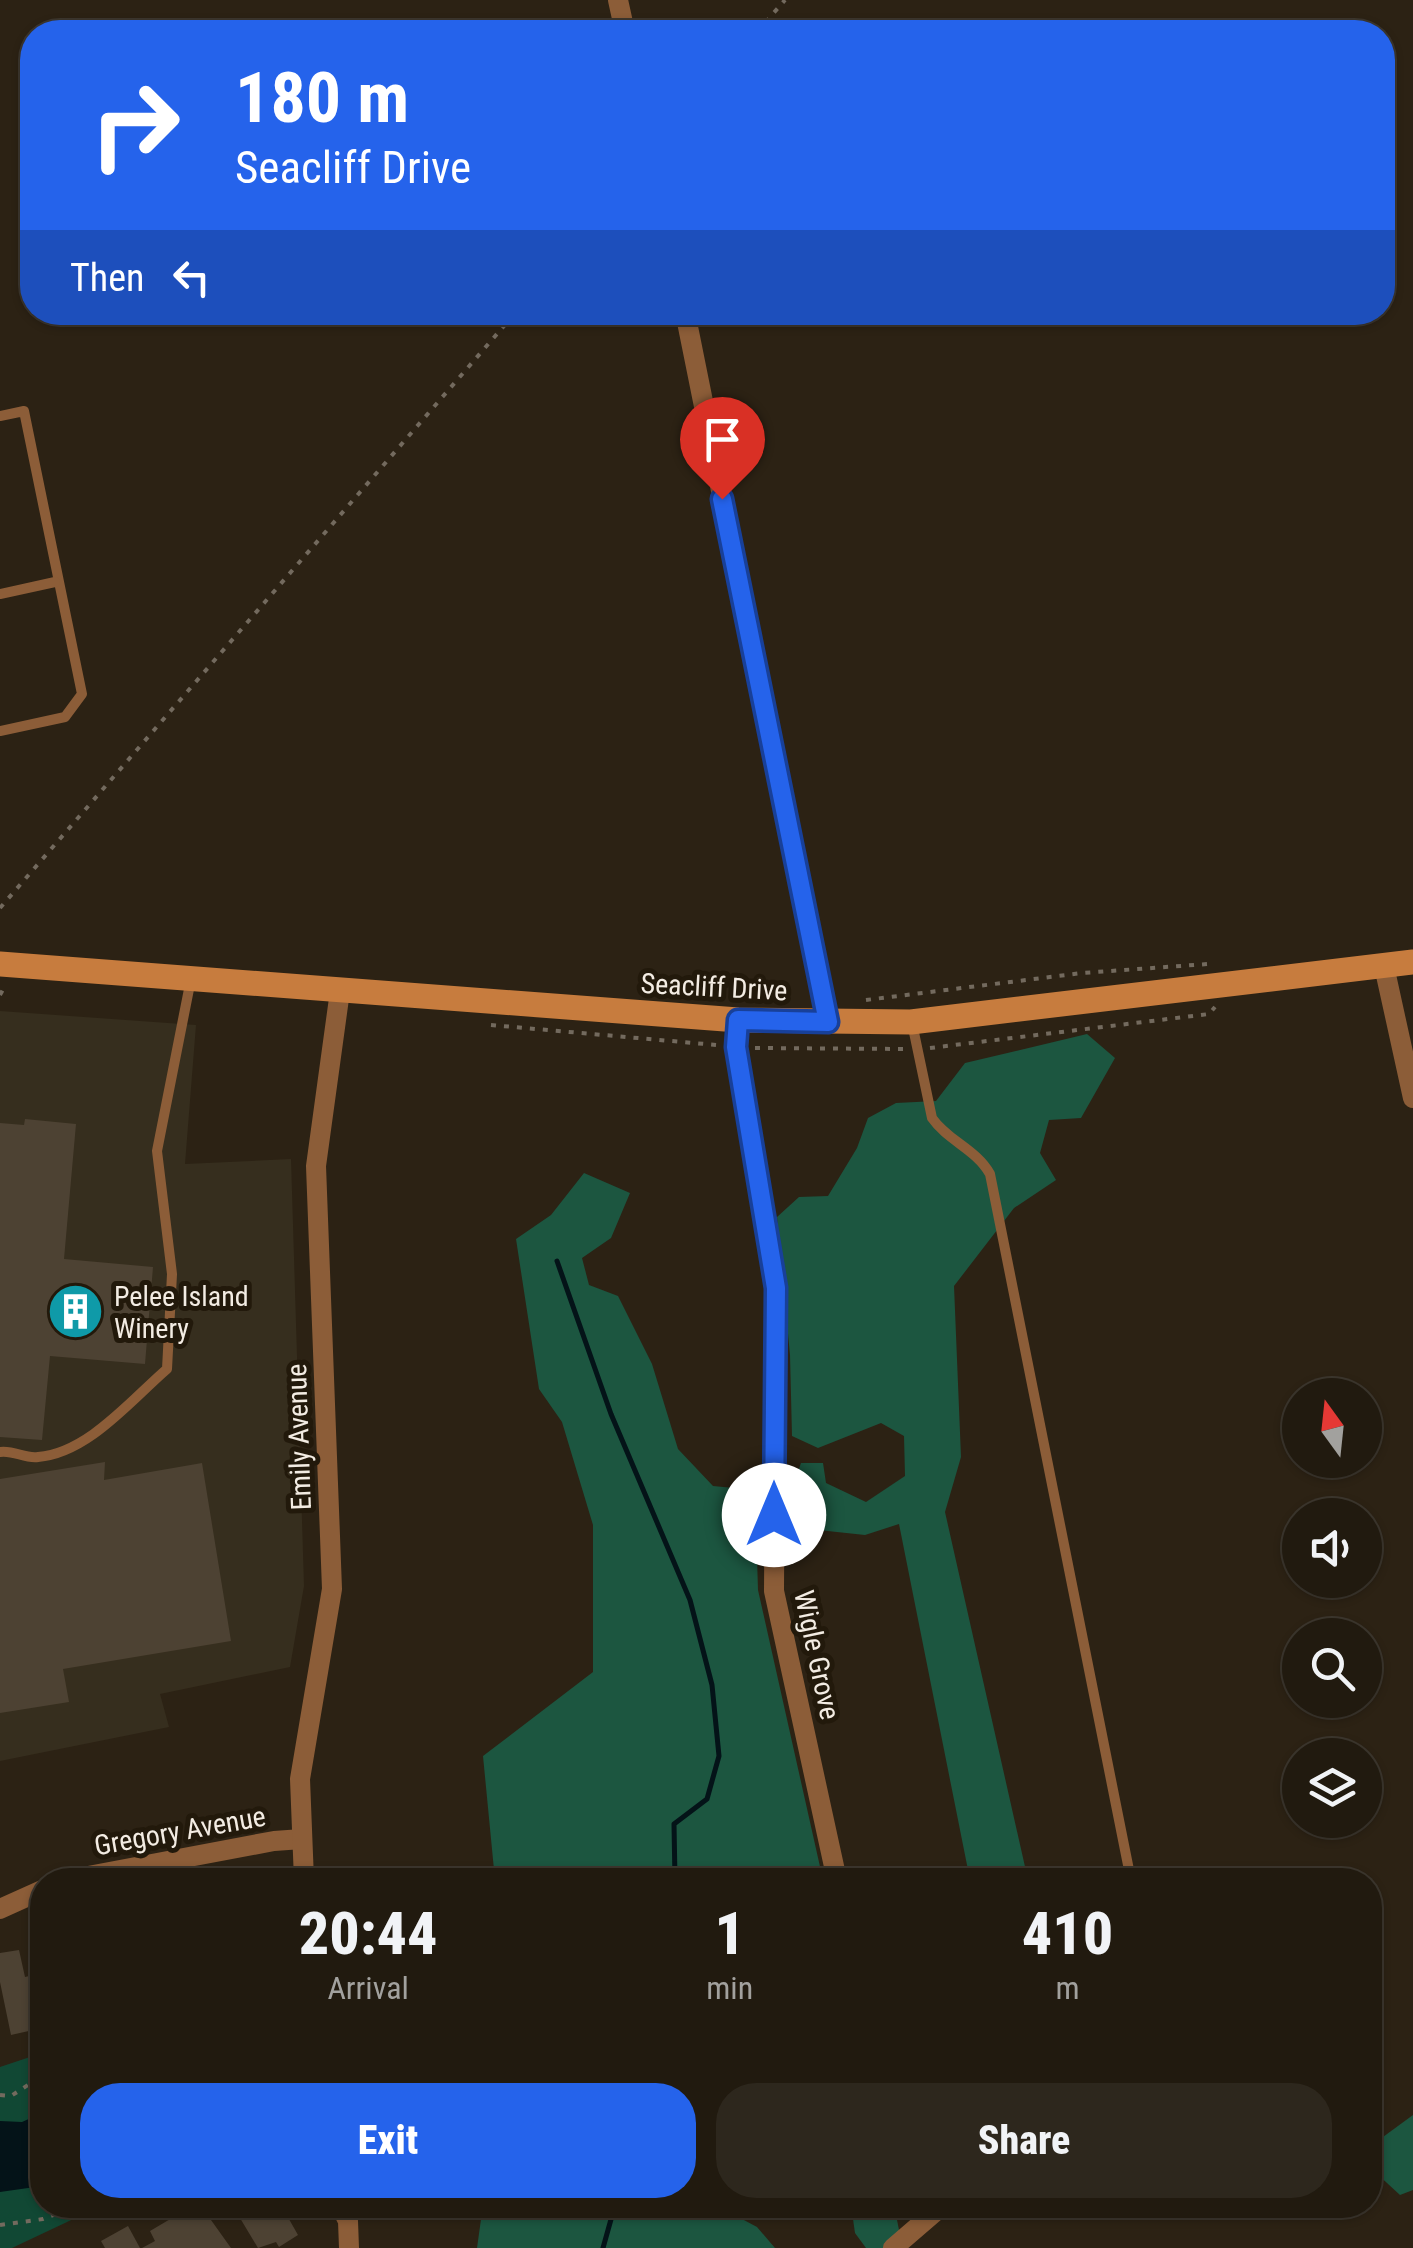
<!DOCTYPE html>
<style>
body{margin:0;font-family:"Roboto Condensed",sans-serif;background:#2d271d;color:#f1f3f6;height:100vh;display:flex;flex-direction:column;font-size:38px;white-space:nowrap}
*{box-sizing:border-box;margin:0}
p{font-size:32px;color:#a2a19e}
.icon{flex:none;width:55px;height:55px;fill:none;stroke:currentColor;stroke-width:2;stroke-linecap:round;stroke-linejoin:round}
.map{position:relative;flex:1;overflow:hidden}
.details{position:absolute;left:30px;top:1868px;width:1352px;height:350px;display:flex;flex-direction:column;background:#211a0f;border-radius:40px;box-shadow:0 2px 8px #0004,0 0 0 2px #3e382f}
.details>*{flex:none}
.top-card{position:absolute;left:20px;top:20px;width:1375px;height:305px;border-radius:40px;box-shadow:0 2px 8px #0004,0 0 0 2px #3e382f;background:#2563eb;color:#fff;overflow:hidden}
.needle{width:65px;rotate:345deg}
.controls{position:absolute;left:1282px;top:1378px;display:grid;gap:20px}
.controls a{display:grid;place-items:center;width:100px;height:100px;border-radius:50%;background:#211a0f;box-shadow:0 2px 8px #0004,0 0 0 2px #3e382f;font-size:50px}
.pin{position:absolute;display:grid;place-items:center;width:85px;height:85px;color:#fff;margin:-102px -42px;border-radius:50% 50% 50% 0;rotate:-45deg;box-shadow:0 0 10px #0007}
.pin .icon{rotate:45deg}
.me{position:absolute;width:110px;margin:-55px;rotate:0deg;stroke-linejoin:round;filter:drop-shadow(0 0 8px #0008)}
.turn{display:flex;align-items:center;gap:35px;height:210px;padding:0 50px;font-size:45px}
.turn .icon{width:130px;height:130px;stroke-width:2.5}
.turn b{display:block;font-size:70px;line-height:85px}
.then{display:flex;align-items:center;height:95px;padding:0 50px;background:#0003;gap:20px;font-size:38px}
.eta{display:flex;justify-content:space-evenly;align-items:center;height:170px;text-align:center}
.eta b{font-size:60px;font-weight:800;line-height:70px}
.button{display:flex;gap:20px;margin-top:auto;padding:20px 50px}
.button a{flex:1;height:115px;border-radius:40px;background:#2563eb;color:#fff;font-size:40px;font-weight:800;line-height:115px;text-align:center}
.button a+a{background:#2d271d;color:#f1f3f6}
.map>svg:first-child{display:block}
.industrial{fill:#362e1e}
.green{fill:#114834}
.forest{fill:#1c5640}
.water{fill:#041318}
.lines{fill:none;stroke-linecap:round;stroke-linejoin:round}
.stream{stroke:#041318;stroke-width:5}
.building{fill:#4d4233}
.path{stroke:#736a5e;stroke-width:4;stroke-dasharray:5 8;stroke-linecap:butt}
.lane{stroke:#8c5d38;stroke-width:10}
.street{stroke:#8c5d38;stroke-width:20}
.secondary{stroke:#c77c3e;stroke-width:25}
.route-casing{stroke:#184099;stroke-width:25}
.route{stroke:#2563eb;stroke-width:18}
.labels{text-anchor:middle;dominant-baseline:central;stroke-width:10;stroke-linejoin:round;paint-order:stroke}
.street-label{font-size:28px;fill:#f3ece3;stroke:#22190b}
.poi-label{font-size:28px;fill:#f3ece3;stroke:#22190b;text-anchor:start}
</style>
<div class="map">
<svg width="1413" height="2248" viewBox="0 0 1413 2248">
<rect width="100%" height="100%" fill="#2c2214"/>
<path class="industrial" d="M0,1011L196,1025L185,1164L291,1159L304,1586L290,1667L160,1694L169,1727L0,1761Z"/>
<path class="green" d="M42,2053V2205H103L12,2248H0V2067Z"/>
<g class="forest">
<path d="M1087,1034L1115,1058L1081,1118L1049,1120L1040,1153L1056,1180L1014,1208L954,1286L961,1457L945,1512L1028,1880H970L899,1524L865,1535L790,1527L793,1486L801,1463H823L826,1483L866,1502L905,1476L904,1436L881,1423L818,1448L792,1436L790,1355L777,1217L799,1197L828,1196L857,1148L868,1118L896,1103L936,1101L965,1063Z"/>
<path d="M584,1173L630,1193L611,1238L582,1258L589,1285L618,1296L652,1364L678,1449L713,1486L755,1490L758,1590L823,1880H495L483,1756L593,1672V1525L562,1422L539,1389L516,1239L551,1215Z"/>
<path d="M1413,2115V2190L1400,2195L1374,2171L1372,2145Z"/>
<path d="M483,2205H725L727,2211L757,2227L775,2248H477Z"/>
<path d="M851,2205H894L900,2235L890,2248H866L855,2233Z"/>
</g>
<path class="water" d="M42,2113V2186L0,2192V2121L22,2122Z"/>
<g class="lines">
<g class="stream">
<path d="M557,1261L611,1414L690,1600L712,1685L719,1756L707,1799L674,1824L675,1880"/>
<path d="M603,2248L615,2205"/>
</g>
</g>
<g class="building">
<path d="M25,1119L76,1124L64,1259L153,1267L145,1364L50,1356L42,1440L0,1437V1123L24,1125Z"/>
<path d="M105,1462L104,1480L202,1463L231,1641L63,1669L69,1702L0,1713V1479Z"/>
<path d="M19,1950L25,1977L42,1973V2028L11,2035L0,1982V1953Z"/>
<path d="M239,2205H281L298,2235L279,2247L276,2242L258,2248L234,2208Z"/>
<path d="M201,2206L231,2248H142L155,2241L150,2231L172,2218L169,2214L178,2209L182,2217Z"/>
<path d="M128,2226L140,2248H105L101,2241Z"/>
</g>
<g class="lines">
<g class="path">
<path d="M757,32L785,0"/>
<path d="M0,908L516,312"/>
<path d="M0,995L6,984"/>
<path d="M866,1000L1082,973L1208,964"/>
<path d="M491,1025L716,1045"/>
<path d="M755,1048L905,1049"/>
<path d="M930,1048L1209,1014L1215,1007"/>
<path d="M0,2095L11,2096L42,2076"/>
<path d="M0,2225L43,2219L79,2205"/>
</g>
<g class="lane">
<path d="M0,416L24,411L82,694L65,717L0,731"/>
<path d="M0,594L55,582"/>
<path d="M912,1023L932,1118C948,1141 976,1149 990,1174L1131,1880"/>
<path d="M0,1452C14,1450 25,1459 38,1457C88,1453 131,1400 167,1369L172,1274L157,1151L191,979"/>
</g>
<g class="street">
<path d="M618,0L625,32"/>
<path d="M685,312L828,1022"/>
<path d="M1384,966L1413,1098"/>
<path d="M738,1020L736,1047L776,1287L774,1591L837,1880"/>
<path d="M67,1880L274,1841L302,1839"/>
<path d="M304,1880L300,1779L332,1589L316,1166L340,991"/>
<path d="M0,1909L42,1890"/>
<path d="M340,2205L348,2221L349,2248"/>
<path d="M893,2248L943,2205"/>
</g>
<path class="secondary" d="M0,964L738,1020L911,1022L1413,962"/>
</g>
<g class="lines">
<defs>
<path id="route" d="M722,499L828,1022L738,1020L736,1047L776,1288L774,1515"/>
</defs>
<use href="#route" class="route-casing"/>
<use href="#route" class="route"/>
</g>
<defs>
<symbol id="building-disc" viewBox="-11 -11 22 22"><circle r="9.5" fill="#0f9aa8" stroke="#22190b"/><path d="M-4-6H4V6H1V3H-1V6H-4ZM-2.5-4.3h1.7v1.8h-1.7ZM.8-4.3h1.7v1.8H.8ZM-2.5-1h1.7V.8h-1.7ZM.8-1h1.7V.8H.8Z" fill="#fff"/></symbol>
</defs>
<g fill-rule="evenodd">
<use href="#building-disc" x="44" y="1280" width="63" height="63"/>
</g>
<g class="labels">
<g class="street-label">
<text transform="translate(714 987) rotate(3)">Seacliff Drive</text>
<text transform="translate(299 1437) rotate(-92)">Emily Avenue</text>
<text transform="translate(817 1655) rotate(78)">Wigle Grove</text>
<text transform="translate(180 1831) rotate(-10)">Gregory Avenue</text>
</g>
<g class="poi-label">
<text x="114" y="1296">Pelee Island<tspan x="114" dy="32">Winery</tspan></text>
</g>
</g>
</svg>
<div class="controls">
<a><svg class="needle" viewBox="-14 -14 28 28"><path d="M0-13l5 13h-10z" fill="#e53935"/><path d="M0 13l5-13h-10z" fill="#a2a19e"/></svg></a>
<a><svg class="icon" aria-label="sound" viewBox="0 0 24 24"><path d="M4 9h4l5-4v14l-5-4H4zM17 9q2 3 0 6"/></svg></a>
<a><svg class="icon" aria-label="search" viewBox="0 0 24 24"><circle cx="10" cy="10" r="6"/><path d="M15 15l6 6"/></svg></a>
<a><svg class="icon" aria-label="layers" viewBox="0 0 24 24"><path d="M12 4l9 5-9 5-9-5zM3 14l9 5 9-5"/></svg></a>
</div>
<div class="pin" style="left:722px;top:499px;background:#d93025"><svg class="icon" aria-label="arrive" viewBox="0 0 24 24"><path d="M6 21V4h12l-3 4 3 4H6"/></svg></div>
<svg class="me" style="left:774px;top:1515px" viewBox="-20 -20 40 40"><circle r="19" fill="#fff"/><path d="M0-13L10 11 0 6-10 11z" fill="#2563eb"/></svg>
<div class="top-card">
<div class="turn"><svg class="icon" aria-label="right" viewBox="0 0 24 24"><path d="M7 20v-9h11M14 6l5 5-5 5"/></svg><div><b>180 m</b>Seacliff Drive</div></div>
<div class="then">Then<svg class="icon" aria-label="left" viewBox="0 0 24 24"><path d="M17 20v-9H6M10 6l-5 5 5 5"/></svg></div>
</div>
<section class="details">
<div class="eta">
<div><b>20:44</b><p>Arrival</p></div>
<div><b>1</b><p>min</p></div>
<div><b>410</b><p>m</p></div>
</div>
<div class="button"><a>Exit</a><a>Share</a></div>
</section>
</div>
